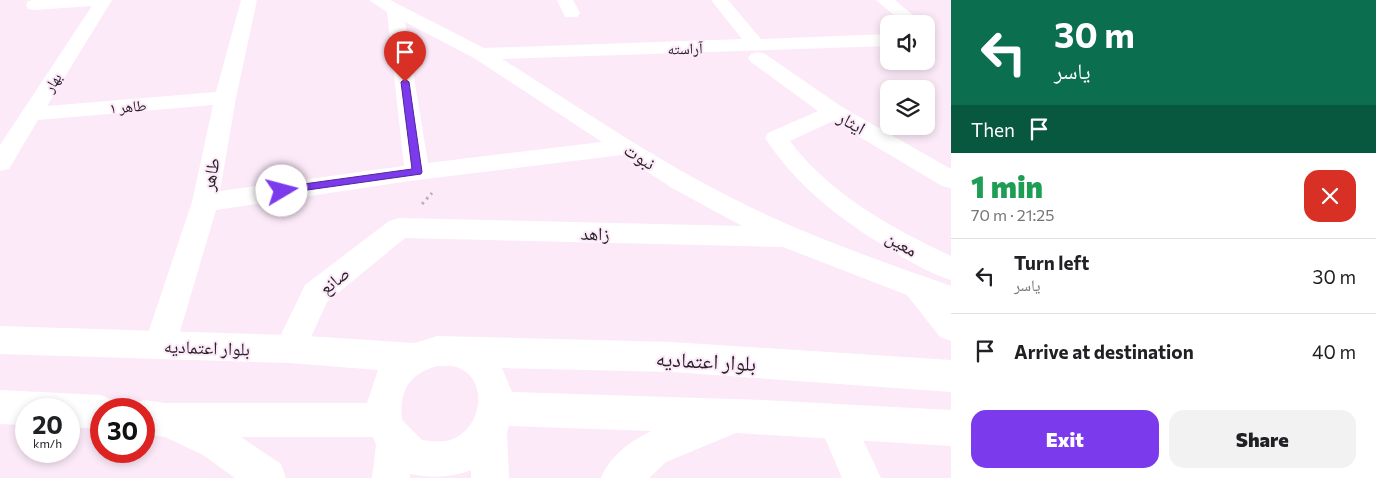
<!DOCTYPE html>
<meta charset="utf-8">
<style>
body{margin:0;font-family:Commissioner,"Noto Naskh Arabic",sans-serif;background:#f2f2f2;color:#202124;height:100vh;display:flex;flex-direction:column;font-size:19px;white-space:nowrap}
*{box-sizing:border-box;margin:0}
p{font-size:16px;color:#757577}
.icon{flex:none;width:28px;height:28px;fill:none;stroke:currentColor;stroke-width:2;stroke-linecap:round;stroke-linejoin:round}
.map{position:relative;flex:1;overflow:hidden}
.drawer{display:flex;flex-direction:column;background:#fff;width:425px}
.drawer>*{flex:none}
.guide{background:#0b6e4f;color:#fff;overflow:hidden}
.controls{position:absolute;left:880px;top:15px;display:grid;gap:10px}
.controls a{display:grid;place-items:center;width:55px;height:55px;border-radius:10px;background:#fff;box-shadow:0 2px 8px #0003;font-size:25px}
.speed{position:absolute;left:15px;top:398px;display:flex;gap:10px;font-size:25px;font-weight:700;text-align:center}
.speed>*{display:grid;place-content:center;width:65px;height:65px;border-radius:50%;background:#fff;box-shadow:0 2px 8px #0003;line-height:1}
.speed small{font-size:12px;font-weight:400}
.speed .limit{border:8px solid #d22;background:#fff;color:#111}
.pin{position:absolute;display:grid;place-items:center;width:42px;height:42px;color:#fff;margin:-51px -21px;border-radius:50% 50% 50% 0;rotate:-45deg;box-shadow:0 0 5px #0007}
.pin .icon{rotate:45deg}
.me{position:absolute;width:55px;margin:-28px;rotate:82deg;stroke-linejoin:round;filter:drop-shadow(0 0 4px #0008)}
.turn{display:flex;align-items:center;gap:18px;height:105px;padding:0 20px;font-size:22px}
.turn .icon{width:65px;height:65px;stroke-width:2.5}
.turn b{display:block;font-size:35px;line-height:42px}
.then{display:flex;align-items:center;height:48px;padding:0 20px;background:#0003;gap:10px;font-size:19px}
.round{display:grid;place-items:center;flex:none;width:52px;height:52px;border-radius:15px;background:#f2f2f2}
.summary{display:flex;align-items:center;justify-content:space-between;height:85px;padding:0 20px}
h1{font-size:30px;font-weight:800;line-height:38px;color:#1e9e55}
.cta{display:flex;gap:10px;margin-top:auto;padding:10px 20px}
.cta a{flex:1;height:58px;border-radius:15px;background:#7c3aed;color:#fff;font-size:20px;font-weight:800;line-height:58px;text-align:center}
.cta a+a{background:#f2f2f2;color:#202124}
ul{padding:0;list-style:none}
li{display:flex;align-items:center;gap:15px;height:75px;padding:0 20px;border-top:1px solid #e0e0e0}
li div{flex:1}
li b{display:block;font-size:19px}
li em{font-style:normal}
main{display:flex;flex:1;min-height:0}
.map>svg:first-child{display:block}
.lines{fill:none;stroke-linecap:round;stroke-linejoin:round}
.path{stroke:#bdadba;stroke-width:3;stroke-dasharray:2.5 4;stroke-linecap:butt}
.minor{fill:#fff;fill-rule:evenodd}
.tertiary{fill:#fff;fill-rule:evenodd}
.route{fill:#7c3aed;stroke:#51269a}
.labels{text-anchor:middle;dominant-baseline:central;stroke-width:4;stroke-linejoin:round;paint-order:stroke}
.far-street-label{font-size:15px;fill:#2a2029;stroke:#fceaf9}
.street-label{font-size:18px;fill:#2a2029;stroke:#fceaf9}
.near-street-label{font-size:21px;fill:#2a2029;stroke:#fceaf9}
</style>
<main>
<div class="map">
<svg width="951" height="478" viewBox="0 0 951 478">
<rect width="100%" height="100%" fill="#fceaf9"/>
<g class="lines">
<path class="path" d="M422,204L432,193"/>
<g class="minor">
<path d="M34,0H112L47,106L216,92L241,0H257L236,98L220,191L404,166L387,12L369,0H390L484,48L742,39L711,0H728L761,39L889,34V46L502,59C579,107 655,160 736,200C805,235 878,260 951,286V341L940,337L907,295L783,247L405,238L327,302L301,359L290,363L279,359L274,349L305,285L389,221L399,218L742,226L672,188L622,155L417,180L216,210L176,345L171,355L160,359L149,355L144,345L192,202L213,105L38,120L9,169L0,171V145L92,6L34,10L28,9L26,5L28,1ZM405,22L474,58L602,142L428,163Z"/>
<path d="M557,0H573L580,13L577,17H565Z"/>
<path d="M876,0H895L920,21L918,24H904Z"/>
<path d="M758,52L765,54L842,107L951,169V188L942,186L833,121L790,141C828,193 893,229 951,256V280C928,273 907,260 886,247C838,218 796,185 765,138L768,133L818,111L751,62L748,58L751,54Z"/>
<path d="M836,404L849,410L881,478H842L818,422L823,410Z"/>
</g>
<g class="tertiary">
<path d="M0,326L290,335L415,343L437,336L672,342L951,360V392L672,372L502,368L512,392L763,400L951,410V446L736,433L666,462L649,478H601C609,457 631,440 652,431L509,426L507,432L509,478H471V470C452,478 430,478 410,474V478H372L376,445L373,437H241L281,464L286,478H235L203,455L165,437L144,434V409H130L131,405L144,400L165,403H367L378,370L290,363L0,354ZM437,366C443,366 451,365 456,367C489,377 483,427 453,439C444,443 432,441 422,440L402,420C399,391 409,374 437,366Z"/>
<path d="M0,390L101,395L113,400L117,409H101V429L69,427V409H26V425L0,424Z"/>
</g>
</g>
<path class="route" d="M405,79L409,82L422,172L421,174L279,194V189L282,187L412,169L401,82Z"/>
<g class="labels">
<g class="far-street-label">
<text transform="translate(685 48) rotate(-2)">آراسته</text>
<text transform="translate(52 82) rotate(-58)">بهار</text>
<text transform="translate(128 106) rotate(-5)">طاهر ۱</text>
</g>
<g class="street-label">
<text transform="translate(852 122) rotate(30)">ایثار</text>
<text transform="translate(640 156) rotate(32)">نبوت</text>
<text transform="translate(210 174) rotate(-79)">طاهر</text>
<text transform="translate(595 233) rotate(1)">زاهد</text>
<text transform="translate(902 243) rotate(30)">معین</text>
<text transform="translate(334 280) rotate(-39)">صانع</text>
<text transform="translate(207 347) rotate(2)">بلوار اعتمادیه</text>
</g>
<g class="near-street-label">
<text transform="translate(706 360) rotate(3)">بلوار اعتمادیه</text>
</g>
</g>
</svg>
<div class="controls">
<a><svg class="icon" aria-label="sound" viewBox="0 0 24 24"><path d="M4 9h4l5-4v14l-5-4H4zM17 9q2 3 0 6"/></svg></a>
<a><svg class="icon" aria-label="layers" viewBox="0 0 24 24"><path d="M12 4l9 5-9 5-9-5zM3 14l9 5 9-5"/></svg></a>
</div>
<div class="speed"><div>20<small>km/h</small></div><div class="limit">30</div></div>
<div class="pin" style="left:405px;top:82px;background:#d93025"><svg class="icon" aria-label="arrive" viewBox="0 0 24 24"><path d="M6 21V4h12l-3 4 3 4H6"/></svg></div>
<svg class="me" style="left:282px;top:191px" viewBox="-20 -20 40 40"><circle r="19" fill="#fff"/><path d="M0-13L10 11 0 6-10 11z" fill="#7c3aed"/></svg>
</div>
<section class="drawer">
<div class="guide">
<div class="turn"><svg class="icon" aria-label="left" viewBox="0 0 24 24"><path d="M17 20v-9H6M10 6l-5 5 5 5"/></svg><div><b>30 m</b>یاسر</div></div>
<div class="then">Then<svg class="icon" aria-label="arrive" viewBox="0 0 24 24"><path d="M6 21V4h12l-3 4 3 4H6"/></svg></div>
</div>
<div class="summary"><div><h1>1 min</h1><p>70 m · 21:25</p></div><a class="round" style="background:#d93025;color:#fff"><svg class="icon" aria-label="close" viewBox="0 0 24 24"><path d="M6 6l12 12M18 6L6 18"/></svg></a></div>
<ul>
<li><svg class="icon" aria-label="left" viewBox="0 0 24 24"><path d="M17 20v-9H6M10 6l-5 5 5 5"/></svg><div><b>Turn left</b><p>یاسر</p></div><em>30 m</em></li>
<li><svg class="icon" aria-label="arrive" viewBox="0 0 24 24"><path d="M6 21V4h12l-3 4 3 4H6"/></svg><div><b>Arrive at destination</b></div><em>40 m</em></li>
</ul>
<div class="cta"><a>Exit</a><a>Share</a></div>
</section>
</main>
